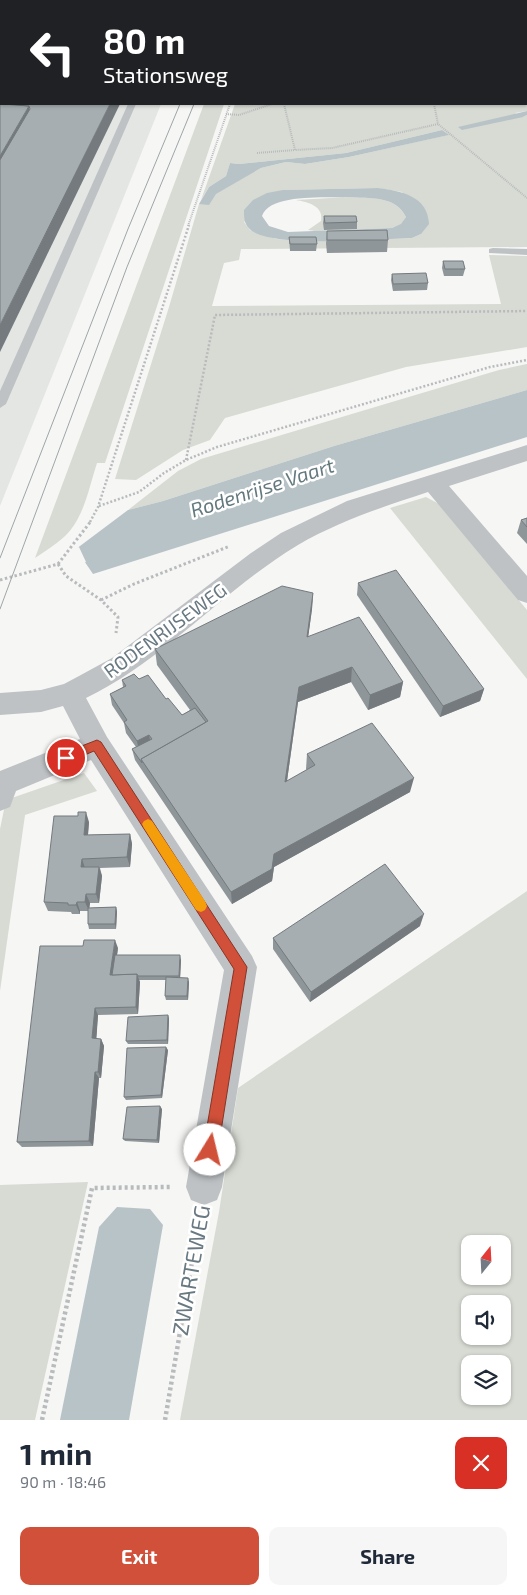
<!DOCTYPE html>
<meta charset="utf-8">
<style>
body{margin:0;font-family:"Exo 2",sans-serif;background:#f6f6f7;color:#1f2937;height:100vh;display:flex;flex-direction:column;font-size:19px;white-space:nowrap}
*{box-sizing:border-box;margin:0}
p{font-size:16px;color:#747a83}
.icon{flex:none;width:28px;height:28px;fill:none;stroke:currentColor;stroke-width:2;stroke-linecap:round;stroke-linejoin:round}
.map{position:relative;height:1420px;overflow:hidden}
.drawer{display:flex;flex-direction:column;background:#fff;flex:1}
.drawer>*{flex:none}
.banner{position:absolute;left:0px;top:0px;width:528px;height:105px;box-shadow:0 1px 4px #0004;background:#202124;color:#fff;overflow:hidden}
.needle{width:32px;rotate:18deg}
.buttons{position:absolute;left:461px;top:1235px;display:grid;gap:10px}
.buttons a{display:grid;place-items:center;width:50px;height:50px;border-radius:10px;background:#fff;box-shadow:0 1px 4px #0004;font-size:25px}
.pin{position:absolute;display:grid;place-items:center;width:42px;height:42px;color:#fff;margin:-21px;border:2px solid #fff;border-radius:50%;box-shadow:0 1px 5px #0007}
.me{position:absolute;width:55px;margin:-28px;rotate:9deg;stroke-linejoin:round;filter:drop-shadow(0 0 4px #0008)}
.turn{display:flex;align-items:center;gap:18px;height:105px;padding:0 20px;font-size:22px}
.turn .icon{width:65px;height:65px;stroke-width:2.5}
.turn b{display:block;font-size:35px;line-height:42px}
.round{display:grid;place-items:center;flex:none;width:52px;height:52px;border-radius:10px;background:#f6f6f7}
.summary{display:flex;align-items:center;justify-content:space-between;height:85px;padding:0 20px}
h1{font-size:30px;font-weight:700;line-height:38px}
.cta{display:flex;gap:10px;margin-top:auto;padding:10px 20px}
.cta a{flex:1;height:58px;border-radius:10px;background:#d15039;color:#fff;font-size:20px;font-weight:700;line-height:58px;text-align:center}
.cta a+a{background:#f6f6f7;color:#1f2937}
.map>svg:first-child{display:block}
.built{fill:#e4e6e4}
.green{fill:#d7dbd3;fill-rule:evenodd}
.water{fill:#b8c3c7;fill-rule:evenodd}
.pier{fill:#f6f6f4}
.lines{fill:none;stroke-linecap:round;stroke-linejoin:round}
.path-far3{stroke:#b8bbbd;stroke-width:2;stroke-dasharray:1 1;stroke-linecap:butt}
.path-far2{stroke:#b8bbbd;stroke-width:2.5;stroke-dasharray:2 2;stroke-linecap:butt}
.path-far1{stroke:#b8bbbd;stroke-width:3;stroke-dasharray:2.5 2.5;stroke-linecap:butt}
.path{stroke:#b8bbbd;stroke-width:4.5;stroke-dasharray:3 3;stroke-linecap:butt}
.service{fill:#bec2c5;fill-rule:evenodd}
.minor{fill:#bec2c5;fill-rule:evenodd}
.tram{stroke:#9ea5a9;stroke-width:1}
.wall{fill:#8f9699}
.shaded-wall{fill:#747a7d}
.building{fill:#a6aeb2;stroke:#747a7d}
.route{fill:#d15039;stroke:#883425}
.slow{fill:#f59e0b}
.labels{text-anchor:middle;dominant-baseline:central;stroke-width:5;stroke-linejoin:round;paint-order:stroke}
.street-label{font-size:19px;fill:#697982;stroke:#fff}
.water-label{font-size:20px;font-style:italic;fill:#64797e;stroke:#fff}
.near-street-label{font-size:22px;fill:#697982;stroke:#fff}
</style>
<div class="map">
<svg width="527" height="1420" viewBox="0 0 527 1420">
<rect width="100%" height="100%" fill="#f6f6f4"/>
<path class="built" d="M0,0H202L1,1V104H161L0,506Z"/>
<g class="green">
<path d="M526,80L527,111L515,113L523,117L527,115V247L241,249L239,260L224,263L212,306L501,304L489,255L527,256V347L406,367L225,418L210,440L183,450L136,480L115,479L169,307L199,204H209L215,194L261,168L286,162L305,164L349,157L448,135L442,130L346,153L239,164L230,163L226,176L209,187L201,200L235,104H526ZM378,188L402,192L421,234L412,238L307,241L276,239L250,230L244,222L283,190Z"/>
<path d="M204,104H224L105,463H97C89,487 84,519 64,537C55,545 45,551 35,558Z"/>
<path d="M348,197C369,199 396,195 406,217L401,225L392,228L315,231L308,230L321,221C324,206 308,202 296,200Z"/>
<path d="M527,364V390L334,446L163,501L128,510L178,471L201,459L499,370Z"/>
<path d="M426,497L439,504L527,610V679L390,508Z"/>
<path d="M84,773L97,791L25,815L0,991V829L6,800Z"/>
<path d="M527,891V1420H180L219,1212L238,1088ZM470,1244H502V1276H470ZM470,1304H502V1336H470ZM470,1364H502V1396H470Z"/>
<path d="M88,1182L35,1420H0V1185Z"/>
</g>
<g class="water">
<path d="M527,111V115L523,117L462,130L458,127Z"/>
<path d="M442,130L449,135L349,157L305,164L286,162L261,168L216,194L209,205L199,204L209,187L226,176L230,163L239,164L346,153Z"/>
<path d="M378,188C401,191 428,196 429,224L421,234L412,238C378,239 278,248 252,231C244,225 244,219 244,210L253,200L267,193L283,190ZM348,197C369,199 396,195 406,217L401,224L392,228L288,232L269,226L262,216C269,193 328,198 348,197Z"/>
<path d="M527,390V437L93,574L76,549L128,510L163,501L334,446Z"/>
<path d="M117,1207L150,1209L163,1225L129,1420H60L99,1227Z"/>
</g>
<path class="pier" d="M79,547L86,562L0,588V567Z"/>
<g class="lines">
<g class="path-far3">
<path d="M284,104L295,150L332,148L438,124L527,198"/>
<path d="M434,104L438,124"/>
<path d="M226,114L239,115L272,104"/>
<path d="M257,153L295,150"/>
<path d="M188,226L230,104"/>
</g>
<g class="path-far2">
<path d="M186,460L215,315L527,311"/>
<path d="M99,506L139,492L164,473L186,460L217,447L490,367L527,360"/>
<path d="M90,522L98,507L189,225"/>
</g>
<g class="path-far1">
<path d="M58,564L91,521"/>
<path d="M58,564L66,576L101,600L118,617L116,633"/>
<path d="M0,580L58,564"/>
<path d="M101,600L134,584L230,546"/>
</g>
<g class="path">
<path d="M42,1420L92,1188L170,1187"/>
<path d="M165,1420L199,1221"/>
</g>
<g class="service">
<rect x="404" y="0" width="8" height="1"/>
<path d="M128,104H136L6,404L0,408V391Z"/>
<path d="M493,248L527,249V255L489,253V249Z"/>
</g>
<g class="minor">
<rect x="317" y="0" width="14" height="1"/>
<rect x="526" y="56" width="1" height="10"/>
<path d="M527,445V461L449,486L527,576V603L518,600L428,492C383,507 339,521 298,545C223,590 165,660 86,698L107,737L252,956L257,967L222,1187L217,1200L204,1205L191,1200L186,1187L224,970L91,760L16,791L10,807L0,811V771L80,739L63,706L41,712L0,715V693L41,690L64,684L79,676L112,658L251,553L281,533L347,501Z"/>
</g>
<g class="tram">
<path d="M0,558L128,229L180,104"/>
<path d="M0,609L127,267L194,104"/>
</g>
</g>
<g class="wall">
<rect x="417" y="0" width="109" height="1"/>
<path d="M324,216L357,222V229L324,230L323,223Z"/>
<path d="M327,231L388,240L387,252L327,253L326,244Z"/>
<path d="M289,237L317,244L316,251H290Z"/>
<path d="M443,261L465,269L463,276H444L442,268Z"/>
<path d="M392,274L428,283L427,290L393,291L391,280Z"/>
<path d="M527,518V544L517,533L521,520Z"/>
<path d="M358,583L484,689L480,701L440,717L357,595Z"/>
<path d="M313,593L312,609L308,637L403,682L400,697L368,710L351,682L298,702L287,781L307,770L306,769L307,754L410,792L274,867L272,881L232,904L135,760L132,749L136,747L126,733L124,723L112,705L110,694L123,687L122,680L139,679L166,699L182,715L190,710L157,665L155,649Z"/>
<path d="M89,822L88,835L130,834L132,844L130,867L100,868L102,876L99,903H90L89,908L116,907L117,912L116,929H89L88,924V911H80V914H72L71,912L48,911L44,902Z"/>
<path d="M420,926L310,1002L273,949V938Z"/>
<path d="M118,948L117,955L181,960L180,978L189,982L188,1000H166L165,996L166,980H139L140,982L138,1014L98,1015L96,1039H101L104,1046L101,1078H99L93,1146L22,1147L17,1142Z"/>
<path d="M168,1015L169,1019L168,1044H128L126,1041Z"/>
<path d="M168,1050L162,1098L126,1100L124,1097Z"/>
<path d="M162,1109L159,1143L125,1141L123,1139Z"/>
</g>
<g class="shaded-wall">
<path d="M161,0H170L169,1H161Z"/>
<path d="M110,104H120L0,352V325Z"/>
<path d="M29,106L33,126L0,183V156Z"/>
<path d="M313,593L312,609L306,653L307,637Z"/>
<path d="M352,667L351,682L298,702L285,795V782L299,687Z"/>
<path d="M403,682L400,697L368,710L370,695Z"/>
<path d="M484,689L480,701L440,717L443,706Z"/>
<path d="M149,735L151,746L139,752L137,741Z"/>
<path d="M414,778L410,792L274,867L272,881L232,904L231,892L274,854Z"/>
<path d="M86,812L89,822L87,845L84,835Z"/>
<path d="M130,834L132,844L130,867L127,857Z"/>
<path d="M82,859L85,868L81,867Z"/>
<path d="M99,867L102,876L99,903L96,894Z"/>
<path d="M86,894L90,903L89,911L85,902Z"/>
<path d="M77,902L80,911V914L76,905Z"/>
<path d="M116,907L117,912L116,929L115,924Z"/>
<path d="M424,914L420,926L310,1002L311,992Z"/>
<path d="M115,940L118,948L114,976L110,975Z"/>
<path d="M180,955L181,960L180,980L179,976Z"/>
<path d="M137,974L140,982L138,1014L136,1007Z"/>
<path d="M188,978L189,982L188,1000L187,996Z"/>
<path d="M95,1008L98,1015L96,1045L92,1038Z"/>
<path d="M168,1015L169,1019L168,1044L167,1040Z"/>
<path d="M101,1039L104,1046L101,1078L98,1072Z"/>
<path d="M166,1047L168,1050L162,1098L161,1095Z"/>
<path d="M95,1072L99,1078L93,1146L89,1141Z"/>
<path d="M160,1106L162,1109L159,1143L157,1140Z"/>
</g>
<g class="building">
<path d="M0,0H161V1H1V29H0Z"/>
<rect x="348" y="0" width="21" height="1"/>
<rect x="417" y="0" width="16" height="1"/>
<path d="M505,0H526V1H524Z"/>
<path d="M0,29H1V75L0,77Z"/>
<path d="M1,79V104L0,103V81Z"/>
<path d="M0,103L29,106L0,156Z"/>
<path d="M3,104H110L0,325V160L30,109L29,106Z"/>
<path d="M324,216H356L357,222L325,223Z"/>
<path d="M387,230L388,240H327V231Z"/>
<path d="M289,237H316L317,244H290Z"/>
<path d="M443,261H463L465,269H445Z"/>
<path d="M426,273L428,283L393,284L392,274Z"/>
<path d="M527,518V527L521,520Z"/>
<path d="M396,570L484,689L443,706L358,583Z"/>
<path d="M282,586L313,593L307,637L359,617L403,682L370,695L352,667L299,687L285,782L315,765L307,754L372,723L414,778L274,854L272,869L231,892L141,759L208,721L155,649Z"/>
<path d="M134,674L139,679L148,675L166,699L168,698L182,715L195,708L206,722L141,759L142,763L132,749L152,739L149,735L137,741L124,722L127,720L110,694L126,686L122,680Z"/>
<path d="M78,812H86L84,835L130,834L127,857L82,859L81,867H99L96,894H86L85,902H77L76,905H68V903L44,902L54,816H78Z"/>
<path d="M385,864L424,914L311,992L273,938Z"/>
<path d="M116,907L115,924H88V908Z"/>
<path d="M84,940H115L110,975L137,974L136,1007L95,1008L92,1038L101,1039L98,1072H95L89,1141L17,1142L40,946H83Z"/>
<path d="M115,955H180L179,976H138L137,974L112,975Z"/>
<path d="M166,977L188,978L187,996H165Z"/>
<path d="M168,1015L167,1040L126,1041L128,1017Z"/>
<path d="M166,1047L161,1095L124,1097L127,1048Z"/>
<path d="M160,1106L157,1140L123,1139L127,1107Z"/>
</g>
<path class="route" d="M97,740L101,742L247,967L218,1150L216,1156L210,1158L205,1156L203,1150L234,969L94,751L66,763L61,761L60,758L61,754Z"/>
<path class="slow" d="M148,819L152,821L205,901L207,906L205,910L201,912L196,910L144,828L142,824L144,821Z"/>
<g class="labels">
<g class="street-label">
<text transform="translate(165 630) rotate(-36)">RODENRIJSEWEG</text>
</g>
<g class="water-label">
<text transform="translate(262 487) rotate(-18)">Rodenrijse Vaart</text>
</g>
<g class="near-street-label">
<text transform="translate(190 1270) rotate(-80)">ZWARTEWEG</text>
</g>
</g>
</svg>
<div class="buttons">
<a><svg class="needle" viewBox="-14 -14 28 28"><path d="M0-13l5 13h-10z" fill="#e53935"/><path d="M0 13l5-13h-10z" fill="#747a83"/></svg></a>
<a><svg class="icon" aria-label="sound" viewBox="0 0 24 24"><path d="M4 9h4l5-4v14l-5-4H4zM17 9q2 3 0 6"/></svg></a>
<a><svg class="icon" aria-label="layers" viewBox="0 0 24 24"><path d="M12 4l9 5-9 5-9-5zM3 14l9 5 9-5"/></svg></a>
</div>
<div class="pin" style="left:66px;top:758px;background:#d93025"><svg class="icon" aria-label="arrive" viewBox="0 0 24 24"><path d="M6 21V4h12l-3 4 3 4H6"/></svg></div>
<svg class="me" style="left:210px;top:1150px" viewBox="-20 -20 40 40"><circle r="19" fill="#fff"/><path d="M0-13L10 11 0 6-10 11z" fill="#d15039"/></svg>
<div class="banner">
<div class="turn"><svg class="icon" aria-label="left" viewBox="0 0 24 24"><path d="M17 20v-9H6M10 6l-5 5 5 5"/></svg><div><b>80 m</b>Stationsweg</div></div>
</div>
</div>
<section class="drawer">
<div class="summary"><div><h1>1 min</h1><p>90 m · 18:46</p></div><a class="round" style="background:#d93025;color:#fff"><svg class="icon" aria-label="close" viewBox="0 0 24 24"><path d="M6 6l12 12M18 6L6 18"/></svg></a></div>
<div class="cta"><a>Exit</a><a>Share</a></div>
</section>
